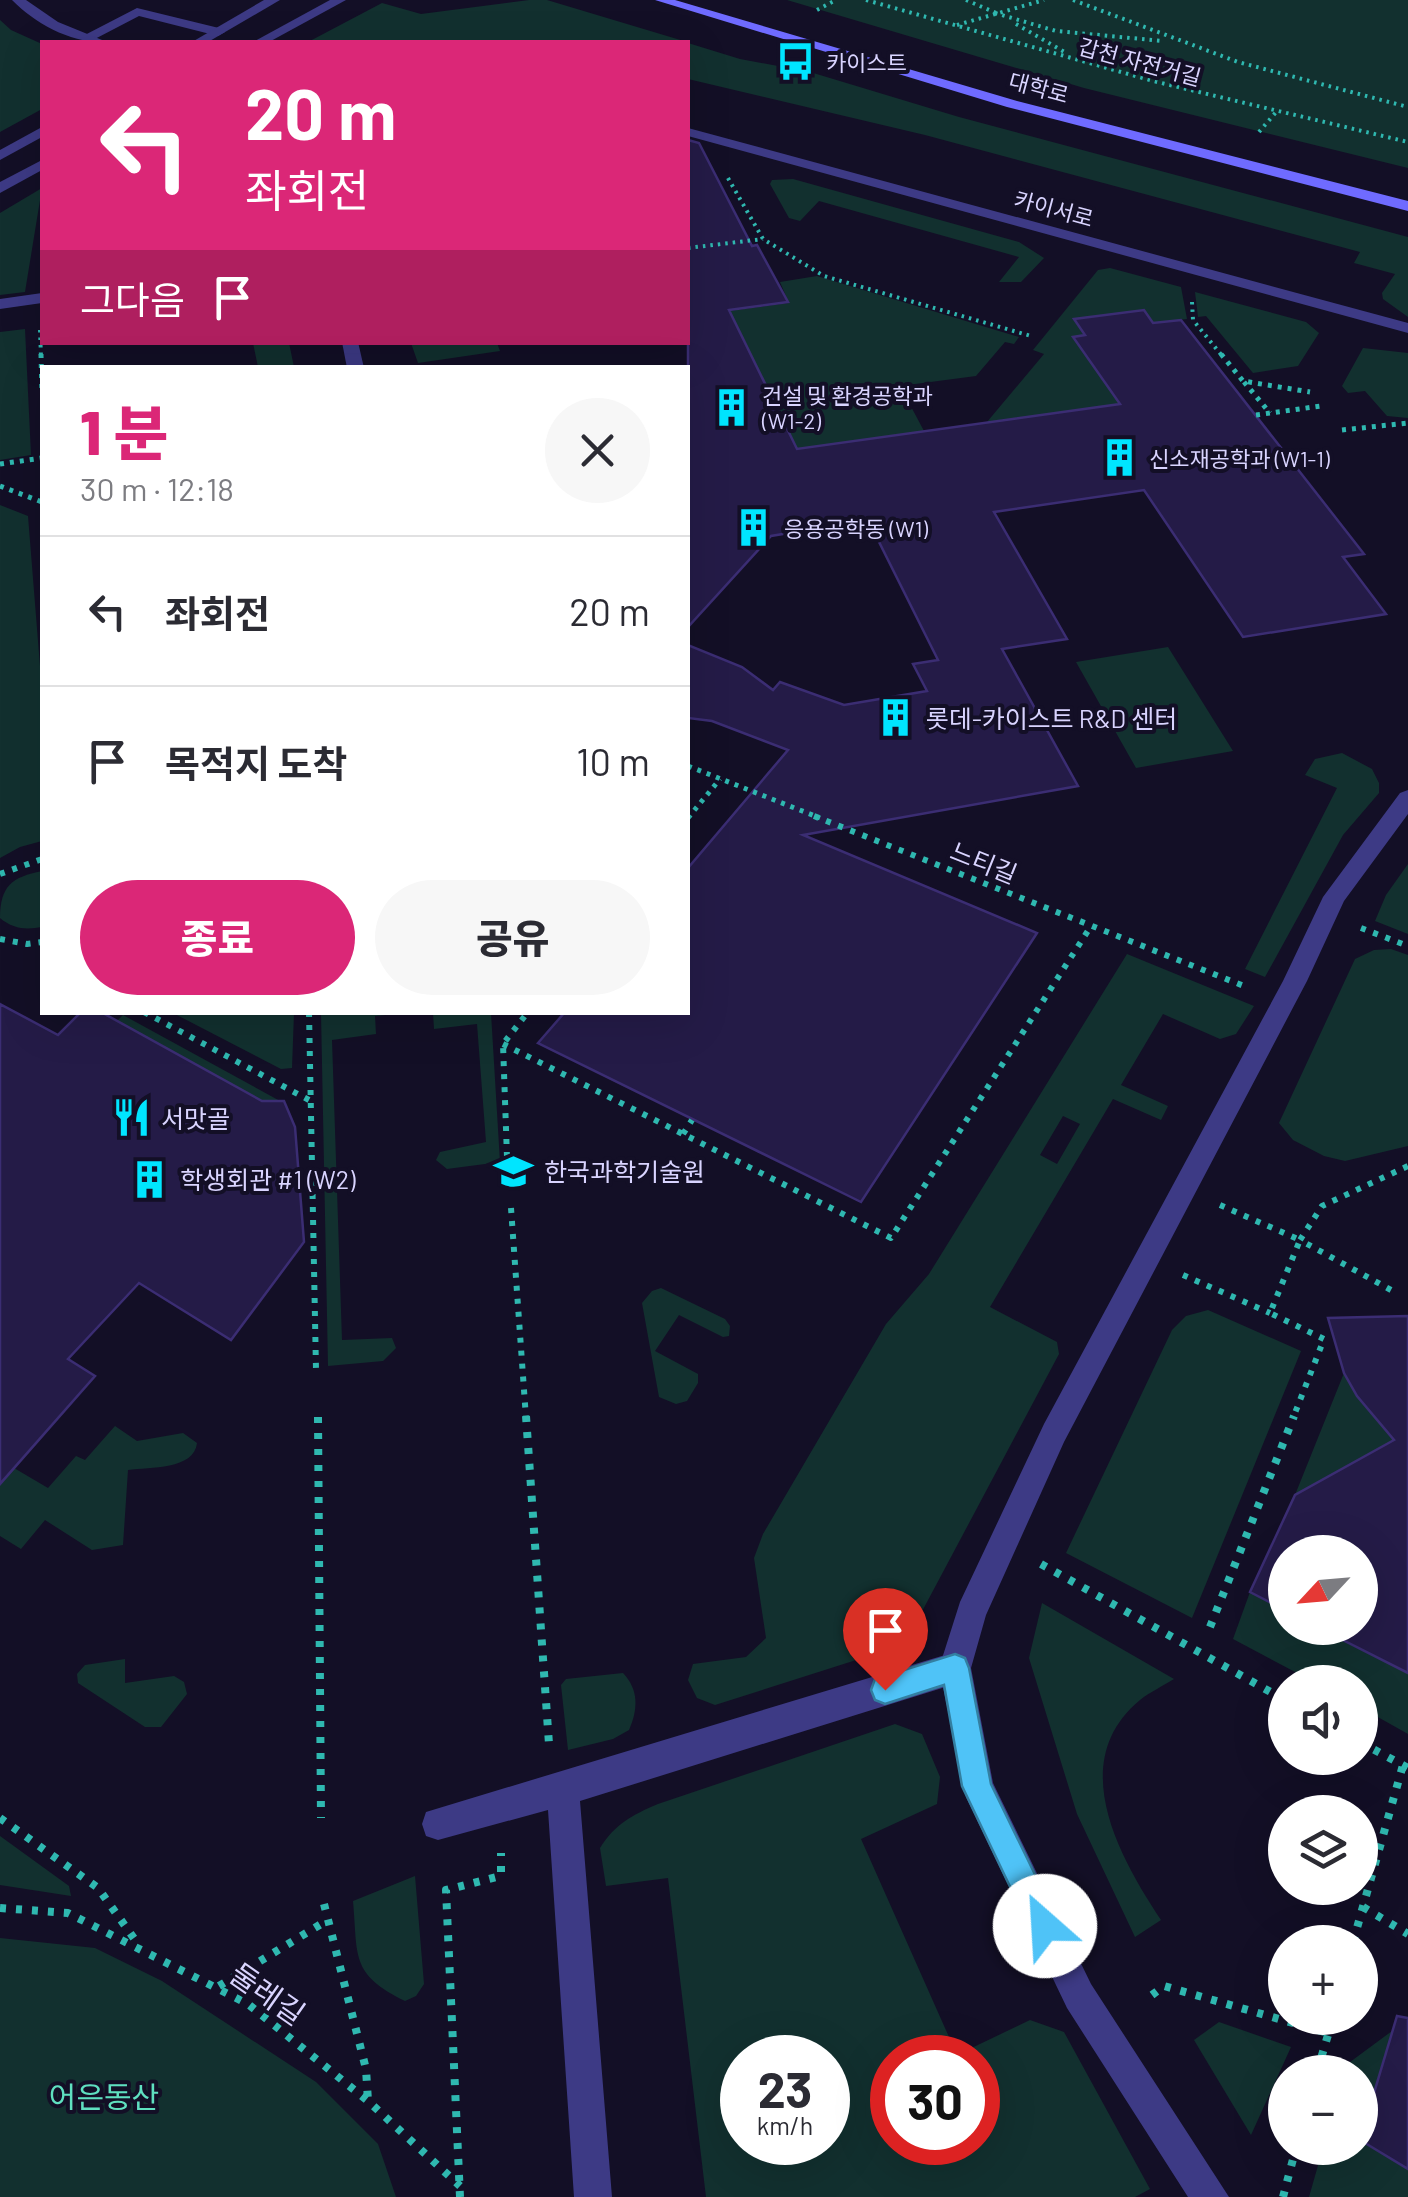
<!DOCTYPE html>
<html lang="ko">
<meta charset="utf-8">
<style>
body{margin:0;font-family:Barlow,"Noto Sans KR",sans-serif;background:#f7f7f7;color:#2b2b33;height:100vh;display:flex;flex-direction:column;font-size:38px;white-space:nowrap}
*{box-sizing:border-box;margin:0}
p{font-size:32px;color:#7c7c81}
.icon{flex:none;width:55px;height:55px;fill:none;stroke:currentColor;stroke-width:2;stroke-linecap:round;stroke-linejoin:round}
.map{position:relative;flex:1;overflow:hidden}
.sheet{position:absolute;left:40px;top:365px;width:650px;height:650px;display:flex;flex-direction:column;background:#fff;border-radius:0px;box-shadow:0 10px 40px #0002}
.sheet>*{flex:none}
.top-card{position:absolute;left:40px;top:40px;width:650px;height:305px;border-radius:0px;box-shadow:0 10px 40px #0002;background:#db2777;color:#fff;overflow:hidden}
.needle{width:65px;rotate:244deg}
.tools{position:absolute;left:1268px;top:1535px;display:grid;gap:20px}
.tools a{display:grid;place-items:center;width:110px;height:110px;border-radius:50%;background:#fff;box-shadow:0 10px 40px #0002;font-size:50px}
.speed{position:absolute;left:720px;top:2035px;display:flex;gap:20px;font-size:50px;font-weight:700;text-align:center}
.speed>*{display:grid;place-content:center;width:130px;height:130px;border-radius:50%;background:#fff;box-shadow:0 10px 40px #0002;line-height:1}
.speed small{font-size:25px;font-weight:400}
.speed .limit{border:15px solid #d22;background:#fff;color:#111}
.pin{position:absolute;display:grid;place-items:center;width:85px;height:85px;color:#fff;margin:-102px -42px;border-radius:50% 50% 50% 0;rotate:-45deg;box-shadow:0 0 10px #0007}
.pin .icon{rotate:45deg}
.me{position:absolute;width:110px;margin:-55px;rotate:334deg;stroke-linejoin:round;filter:drop-shadow(0 0 8px #0008)}
.turn{display:flex;align-items:center;gap:35px;height:210px;padding:0 40px;font-size:45px}
.turn .icon{width:130px;height:130px;stroke-width:2.5}
.turn b{display:block;font-size:70px;line-height:85px}
.then{display:flex;align-items:center;height:95px;padding:0 40px;background:#0003;gap:20px;font-size:38px}
.round{display:grid;place-items:center;flex:none;width:105px;height:105px;border-radius:52px;background:#f7f7f7}
.head{display:flex;align-items:center;justify-content:space-between;height:170px;padding:0 40px}
h1{font-size:60px;font-weight:800;line-height:75px;color:#db2777}
.cta{display:flex;gap:20px;margin-top:auto;padding:20px 40px}
.cta a{flex:1;height:115px;border-radius:60px;background:#db2777;color:#fff;font-size:40px;font-weight:800;line-height:115px;text-align:center}
.cta a+a{background:#f7f7f7;color:#2b2b33}
ul{padding:0;list-style:none}
li{display:flex;align-items:center;gap:30px;height:150px;padding:0 40px;border-top:2px solid #e1e1e2}
li div{flex:1}
li b{display:block;font-size:38px}
li em{font-style:normal}
.map>svg:first-child{display:block}
.green{fill:#12302f;fill-rule:evenodd}
.building{fill:#241b47;stroke:#3b2d73;stroke-width:2.5}
.lines{fill:none;stroke-linecap:round;stroke-linejoin:round}
.path-far3{stroke:#2fb8b0;stroke-width:4;stroke-dasharray:2.5 5;stroke-linecap:butt}
.path-far2{stroke:#2fb8b0;stroke-width:5;stroke-dasharray:4 6;stroke-linecap:butt}
.path-far1{stroke:#2fb8b0;stroke-width:6;stroke-dasharray:5 8;stroke-linecap:butt}
.path{stroke:#2fb8b0;stroke-width:8;stroke-dasharray:6 10;stroke-linecap:butt}
.lane{fill:#3d3a85;fill-rule:evenodd}
.street{fill:#3d3a85;fill-rule:evenodd}
.secondary{fill:#6f6bff;fill-rule:evenodd}
.route{fill:#4fc3f7;stroke:#337fa1;stroke-width:2.5}
.labels{text-anchor:middle;dominant-baseline:central;stroke-width:8;stroke-linejoin:round;paint-order:stroke}
.far-street-label{font-size:22px;fill:#d9d4ff;stroke:#130f26}
.far-poi-label{font-size:22px;fill:#d9d4ff;stroke:#130f26;text-anchor:start}
.poi-label{font-size:25px;fill:#d9d4ff;stroke:#130f26;text-anchor:start}
.street-label{font-size:25px;fill:#d9d4ff;stroke:#130f26}
.near-street-label{font-size:30px;fill:#d9d4ff;stroke:#130f26}
.near-park-label{font-size:30px;fill:#5fe0c0;stroke:#130f26}
</style>
<div class="map">
<svg width="1408" height="2197" viewBox="0 0 1408 2197">
<rect width="100%" height="100%" fill="#130f26"/>
<g class="green">
<path d="M529,0H547L687,42H308L382,3L421,14Z"/>
<path d="M787,0H1408V168L1084,88Z"/>
<path d="M0,20L11,30L42,44V109L0,132Z"/>
<path d="M688,43L740,59L810,72L959,117L1408,237V317L1383,299L1382,293L1395,274L1354,263L1360,252L925,135L688,79Z"/>
<path d="M793,179L1019,242L1044,258L1021,282H999L1019,257L819,201L800,221L789,218L770,184L772,180Z"/>
<path d="M42,188L25,292L0,295V213Z"/>
<path d="M1110,268L1181,287L1187,319L1153,323L1143,310L1075,320L1085,335L1074,338L1120,404L987,422L1044,354L1033,350L1098,270Z"/>
<path d="M817,276L1019,337L1014,344L1005,342L976,376L900,386L924,431L797,449L729,311L789,303L780,282Z"/>
<path d="M1195,292L1306,322L1319,333L1298,366L1253,373L1206,316L1198,317Z"/>
<path d="M25,329L31,455L0,460V332Z"/>
<path d="M253,343H289L294,367H258Z"/>
<path d="M411,343H497L500,351L418,363Z"/>
<path d="M1363,348L1408,353V418L1387,416L1365,391L1348,393L1342,386Z"/>
<path d="M0,505L28,516L42,691V841L20,847L0,858Z"/>
<path d="M1168,647L1233,751L1136,768L1076,662Z"/>
<path d="M1342,753L1372,769L1379,783V793L1343,835L1265,977L1245,969L1337,788L1305,775L1315,759Z"/>
<path d="M1408,864V934L1375,921L1386,895Z"/>
<path d="M42,871V927C26,930 13,929 0,918C0,886 12,877 42,871Z"/>
<path d="M1391,949L1408,955V1146L1345,1161L1324,1156L1293,1140L1279,1123L1355,959L1374,950Z"/>
<path d="M1127,954L1254,1006L1236,1034L1220,1039L1163,1014L1121,1085L1168,1106L1161,1120L1113,1099L990,1307L1057,1342L1059,1354L910,1634L897,1647L715,1705L697,1698L688,1680L693,1664L746,1657L766,1638L754,1558L763,1534L886,1324L929,1274ZM1063,1116L1080,1124L1057,1164L1040,1155Z"/>
<path d="M173,1013H294L292,1068L281,1069Z"/>
<path d="M321,1013H406L375,1016L376,1034L332,1040L342,1340L392,1338L396,1348L383,1361L328,1366Z"/>
<path d="M433,1013H491L500,1162L447,1169L436,1160L440,1152L486,1142L477,1024L434,1029Z"/>
<path d="M123,1015L280,1101H262L117,1021Z"/>
<path d="M661,1288L725,1319L730,1326L729,1336L723,1337L679,1315L655,1351L698,1374V1383L687,1401L676,1404L659,1397L642,1303L652,1291Z"/>
<path d="M1208,1310L1301,1351L1192,1618L1066,1553L1172,1330L1186,1316Z"/>
<path d="M1344,1373C1360,1403 1381,1427 1408,1448L1295,1495Z"/>
<path d="M115,1426L137,1441L183,1433L197,1443C194,1470 150,1467 128,1470L123,1545L92,1550L45,1520L21,1549L0,1536V1484L14,1468L48,1488L76,1456L85,1460Z"/>
<path d="M1250,1592L1285,1610V1628H1319L1408,1673V1734L1360,1707V1682H1314L1233,1639Z"/>
<path d="M1042,1603L1174,1679C1163,1686 1150,1692 1140,1700C1065,1762 1120,1858 1161,1920L1135,1937L1077,1814L1029,1658Z"/>
<path d="M125,1659V1683L174,1676L184,1682L187,1694L161,1727H145L78,1683L77,1674L85,1665Z"/>
<path d="M623,1673C639,1690 638,1709 629,1730L613,1739L568,1750L561,1685L566,1679Z"/>
<path d="M895,1724L922,1734L940,1777L937,1804L861,1839L957,2055L1030,2020L1064,2032L1150,2189L1135,2197H706L668,1878L606,1886L600,1848C615,1824 632,1815 658,1804ZM742,2058H828V2142H742ZM892,2058H978V2142H892Z"/>
<path d="M0,1836L69,1886L71,1896L0,1885Z"/>
<path d="M415,1876L424,1984L416,1996L405,2001C350,1974 358,1956 353,1901Z"/>
<path d="M0,1938L95,1948L162,1981L316,2082L378,2144L396,2197H0Z"/>
<path d="M1219,2022L1291,2047L1251,2135L1194,2040Z"/>
<path d="M1392,2031L1360,2137V2072H1344L1346,2065Z"/>
<path d="M1360,2140L1408,2169V2197H1309L1323,2148H1360Z"/>
</g>
<g class="building">
<path d="M688,140L699,143L752,246L757,245L788,302L729,310L797,449L1120,404L1073,337L1085,335L1074,319L1144,310L1153,323L1181,320L1364,554L1343,557L1386,614L1243,637L1144,490L994,512L1067,639L1002,649L1078,786L803,835L1037,933L861,1202L538,1043L565,1012H688V868L788,750L712,721L688,718V645L742,667L773,690L780,682L844,705L927,691L913,664L938,660L868,520L771,536L688,627Z"/>
<path d="M0,1004L58,1035L81,1012H101L262,1101H284L295,1127L304,1242L231,1340L139,1283L68,1359L95,1376L0,1484Z"/>
<path d="M1408,1316V1673L1319,1628H1360V1552H1285V1610L1250,1592L1295,1495L1394,1440L1357,1396L1344,1373L1328,1318Z"/>
<path d="M1397,2016L1408,2018V2169L1360,2140Z"/>
</g>
<g class="lines">
<g class="path-far3">
<path d="M866,0L1153,81L1408,142"/>
<path d="M966,0L996,13"/>
<path d="M1073,0L1238,62L1408,107"/>
<path d="M817,10L836,0"/>
<path d="M995,13L1056,31L1163,41"/>
<path d="M1016,24L1066,53"/>
<path d="M957,25L1044,0"/>
<path d="M1259,132L1277,111"/>
<path d="M728,178L763,239L824,276L1031,336"/>
<path d="M688,248L763,239"/>
<path d="M1192,302L1193,320L1223,357"/>
<path d="M40,330L41,357"/>
</g>
<g class="path-far2">
<path d="M41,354L42,394"/>
<path d="M1221,354L1243,381L1310,392"/>
<path d="M1244,382L1270,413"/>
<path d="M1256,415L1321,406"/>
<path d="M1342,430L1408,423"/>
<path d="M0,464L42,458"/>
<path d="M0,486L42,502"/>
<path d="M688,766L820,818"/>
<path d="M688,818L720,779"/>
</g>
<g class="path-far1">
<path d="M814,816L1249,988"/>
<path d="M0,874L42,859"/>
<path d="M1361,928L1408,946"/>
<path d="M0,939L27,944L42,942"/>
<path d="M144,1012L309,1100"/>
<path d="M309,1012L316,1370"/>
<path d="M503,1044L891,1238L1091,926"/>
<path d="M683,1134L692,1120"/>
<path d="M507,1157L503,1044L528,1012"/>
<path d="M1220,1205L1300,1240L1270,1313L1324,1339L1293,1418"/>
<path d="M511,1208L526,1418"/>
<path d="M1183,1275L1270,1313"/>
<path d="M1391,1290L1300,1240L1322,1206L1408,1166"/>
</g>
<g class="path">
<path d="M526,1416L549,1744"/>
<path d="M318,1417L321,1818"/>
<path d="M1041,1564L1285,1700"/>
<path d="M1210,1627L1294,1416"/>
<path d="M1360,1742L1408,1768"/>
<path d="M0,1818L98,1888L138,1944"/>
<path d="M324,1904L366,2069L368,2101"/>
<path d="M1363,1907L1408,1934"/>
<path d="M0,1908L68,1913L248,2004L368,2101L460,2186"/>
<path d="M1353,1942L1403,1765"/>
<path d="M219,1986L326,1921"/>
<path d="M1152,1995L1164,1986L1328,2033"/>
<path d="M1317,2072L1333,2018"/>
<path d="M460,2197L446,1890L501,1876V1853"/>
<path d="M1283,2197L1296,2148"/>
</g>
<g class="lane">
<path d="M137,8L223,29L225,32L218,36L139,16L91,41L79,38Z"/>
<path d="M42,293V303L0,309V299Z"/>
<path d="M342,342H358L364,368H347Z"/>
<path d="M955,1652L966,1657L971,1668L966,1679L955,1684L580,1801L612,2197H574L548,1810L438,1840L426,1836L422,1824L426,1812Z"/>
</g>
<g class="street">
<path d="M12,0H26L58,22L107,42C72,44 36,24 12,0Z"/>
<path d="M264,0H280L208,42H192Z"/>
<path d="M330,0H346L269,42H253Z"/>
<path d="M42,127V137L0,160V150Z"/>
<path d="M688,128L1408,323V333L688,136Z"/>
<path d="M42,160V170L0,193V182Z"/>
<path d="M1408,790V814L1344,901L1307,981L1064,1442L986,1615L971,1668L993,1783L1091,1984L1229,2197H1188L1067,2008L966,1797L939,1668L960,1602L1044,1424L1283,981L1323,897L1400,793Z"/>
</g>
<path class="secondary" d="M655,0H675L1017,101L1408,201V211L1007,107Z"/>
</g>
<path class="route" d="M955,1654L965,1658L969,1668L991,1784L1060,1926L1056,1937L1045,1942L1034,1937L962,1786L944,1685L885,1704L875,1700L871,1690L875,1679Z"/>
<defs>
<symbol id="bus-bare" viewBox="-9 -9 18 18"><path d="M-5-6H5V4H4V6H2V4H-2V6H-4V4H-5ZM-3.5-4V0h7V-4ZM-3.5 1.2v1.5H-2V1.2ZM2 1.2v1.5H3.5V1.2Z" fill="#00e5ff" stroke="#130f26" stroke-width="2.5" paint-order="stroke"/></symbol>
<symbol id="building-bare" viewBox="-9 -9 18 18"><path d="M-4-6H4V6H1V3H-1V6H-4ZM-2.5-4.3h1.7v1.8h-1.7ZM.8-4.3h1.7v1.8H.8ZM-2.5-1h1.7V.8h-1.7ZM.8-1h1.7V.8H.8Z" fill="#00e5ff" stroke="#130f26" stroke-width="2.5" paint-order="stroke"/></symbol>
<symbol id="restaurant-bare" viewBox="-9 -9 18 18"><path d="M-5-6h1v4h1v-4h1v4h1v-4h1v5L-1.5 .5V6h-2V.5L-5-1ZM5-6V6H3V1.5H1.5Q1.5-4 5-6Z" fill="#00e5ff" stroke="#130f26" stroke-width="2.5" paint-order="stroke"/></symbol>
<symbol id="university-bare" viewBox="-9 -9 18 18"><path d="M0-5L7-2L0 1L-7-2ZM-4 1L0 2.5L4 1V4Q0 6-4 4Z" fill="#00e5ff" stroke="#130f26" stroke-width="2.5" paint-order="stroke"/></symbol>
</defs>
<g fill-rule="evenodd">
<use href="#bus-bare" x="768" y="34" width="55" height="55"/>
<use href="#building-bare" x="704" y="380" width="55" height="55"/>
<use href="#building-bare" x="1092" y="430" width="55" height="55"/>
<use href="#building-bare" x="726" y="500" width="55" height="55"/>
<use href="#building-bare" x="868" y="690" width="55" height="55"/>
<use href="#restaurant-bare" x="104" y="1090" width="55" height="55"/>
<use href="#university-bare" x="486" y="1144" width="55" height="55"/>
<use href="#building-bare" x="122" y="1152" width="55" height="55"/>
</g>
<g class="labels">
<g class="far-street-label">
<text transform="translate(1140 61) rotate(15)">갑천 자전거길</text>
<text transform="translate(1039 87) rotate(15)">대학로</text>
<text transform="translate(1054 208) rotate(15)">카이서로</text>
</g>
<g class="far-poi-label">
<text x="826" y="62">카이스트</text>
<text x="762" y="395">건설 및 환경공학과<tspan x="762" dy="25">(W1-2)</tspan></text>
<text x="1149" y="458">신소재공학과 (W1-1)</text>
<text x="784" y="528">응용공학동 (W1)</text>
</g>
<g class="poi-label">
<text x="926" y="718">롯데-카이스트 R&amp;D 센터</text>
<text x="161" y="1118">서맛골</text>
<text x="544" y="1171">한국과학기술원</text>
<text x="180" y="1179">학생회관 #1 (W2)</text>
</g>
<g class="street-label">
<text transform="translate(984 862) rotate(22)">느티길</text>
</g>
<g class="near-street-label">
<text transform="translate(268 1993) rotate(35)">둘레길</text>
</g>
<g class="near-park-label">
<text x="104" y="2096">어은동산</text>
</g>
</g>
</svg>
<div class="tools">
<a><svg class="needle" viewBox="-14 -14 28 28"><path d="M0-13l5 13h-10z" fill="#e53935"/><path d="M0 13l5-13h-10z" fill="#7c7c81"/></svg></a>
<a><svg class="icon" aria-label="sound" viewBox="0 0 24 24"><path d="M4 9h4l5-4v14l-5-4H4zM17 9q2 3 0 6"/></svg></a>
<a><svg class="icon" aria-label="layers" viewBox="0 0 24 24"><path d="M12 4l9 5-9 5-9-5zM3 14l9 5 9-5"/></svg></a>
<a>+</a>
<a>−</a>
</div>
<div class="speed"><div>23<small>km/h</small></div><div class="limit">30</div></div>
<div class="pin" style="left:885px;top:1690px;background:#d93025"><svg class="icon" aria-label="arrive" viewBox="0 0 24 24"><path d="M6 21V4h12l-3 4 3 4H6"/></svg></div>
<svg class="me" style="left:1045px;top:1926px" viewBox="-20 -20 40 40"><circle r="19" fill="#fff"/><path d="M0-13L10 11 0 6-10 11z" fill="#4fc3f7"/></svg>
<div class="top-card">
<div class="turn"><svg class="icon" aria-label="left" viewBox="0 0 24 24"><path d="M17 20v-9H6M10 6l-5 5 5 5"/></svg><div><b>20 m</b>좌회전</div></div>
<div class="then">그다음<svg class="icon" aria-label="arrive" viewBox="0 0 24 24"><path d="M6 21V4h12l-3 4 3 4H6"/></svg></div>
</div>
<section class="sheet">
<div class="head"><div><h1>1 분</h1><p>30 m · 12:18</p></div><a class="round"><svg class="icon" aria-label="close" viewBox="0 0 24 24"><path d="M6 6l12 12M18 6L6 18"/></svg></a></div>
<ul>
<li><svg class="icon" aria-label="left" viewBox="0 0 24 24"><path d="M17 20v-9H6M10 6l-5 5 5 5"/></svg><div><b>좌회전</b></div><em>20 m</em></li>
<li><svg class="icon" aria-label="arrive" viewBox="0 0 24 24"><path d="M6 21V4h12l-3 4 3 4H6"/></svg><div><b>목적지 도착</b></div><em>10 m</em></li>
</ul>
<div class="cta"><a>종료</a><a>공유</a></div>
</section>
</div>
